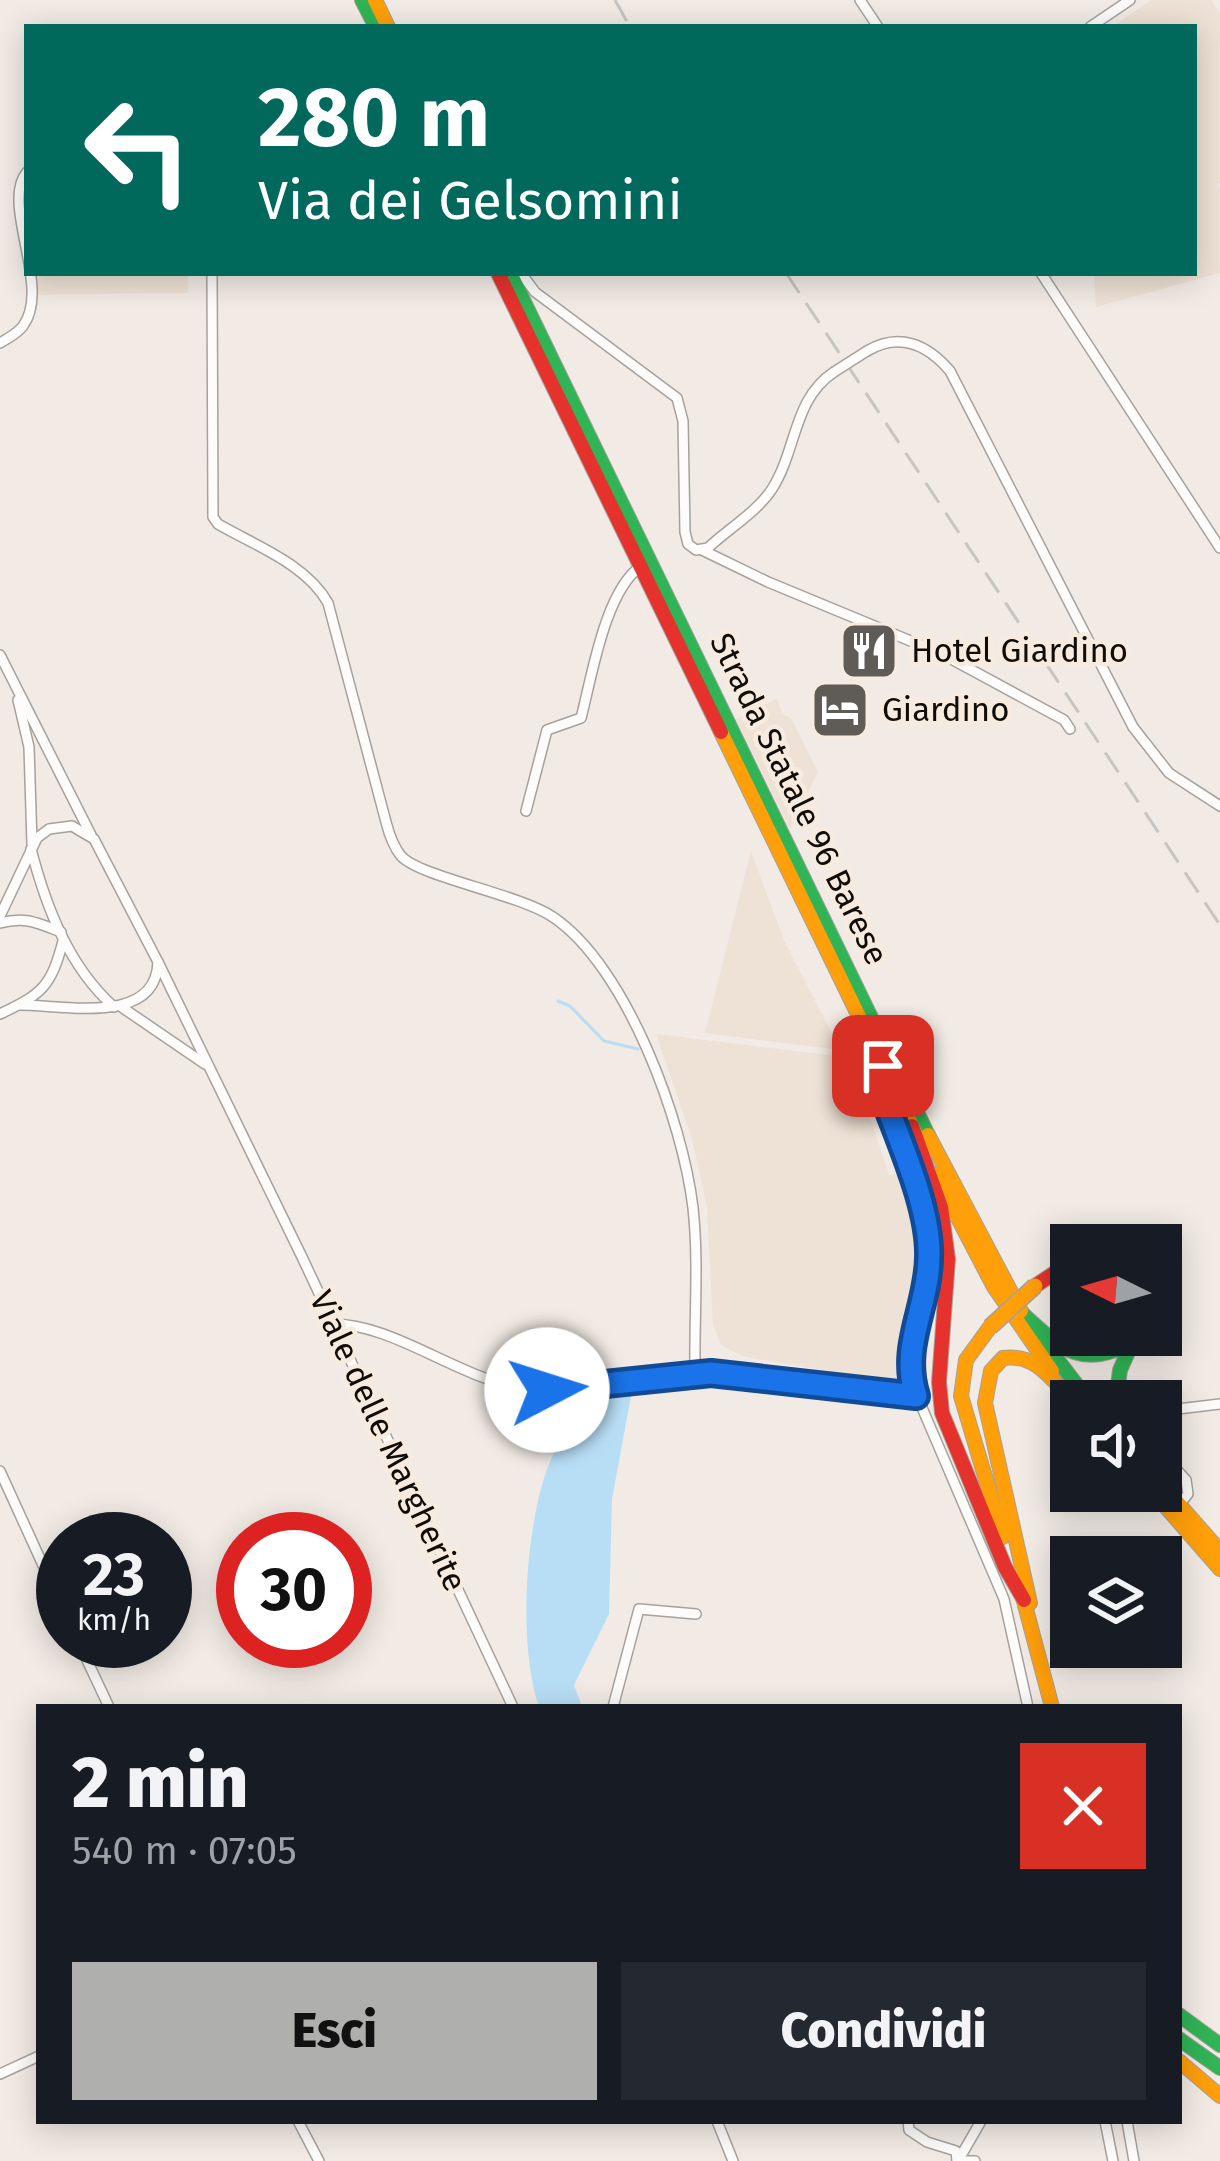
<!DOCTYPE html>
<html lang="it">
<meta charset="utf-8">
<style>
body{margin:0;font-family:"Fira Sans",sans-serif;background:#242831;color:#f1f3f6;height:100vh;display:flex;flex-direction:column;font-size:45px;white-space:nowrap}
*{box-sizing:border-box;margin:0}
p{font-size:39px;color:#9ea1a6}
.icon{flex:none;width:66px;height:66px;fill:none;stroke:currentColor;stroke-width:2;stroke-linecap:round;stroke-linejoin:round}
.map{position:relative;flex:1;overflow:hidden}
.side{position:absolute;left:36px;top:1704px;width:1146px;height:420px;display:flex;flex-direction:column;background:#171b24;border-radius:0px;box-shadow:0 6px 30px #0003}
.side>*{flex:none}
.hud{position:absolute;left:24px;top:24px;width:1173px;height:252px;border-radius:0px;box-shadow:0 6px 30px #0003;background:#00695c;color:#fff;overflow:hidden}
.needle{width:78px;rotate:275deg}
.fabs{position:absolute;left:1050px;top:1224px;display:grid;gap:24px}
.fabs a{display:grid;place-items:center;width:132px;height:132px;border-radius:0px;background:#171b24;box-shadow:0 6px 30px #0003;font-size:60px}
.speed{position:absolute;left:36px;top:1512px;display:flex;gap:24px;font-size:60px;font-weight:700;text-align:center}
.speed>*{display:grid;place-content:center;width:156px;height:156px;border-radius:50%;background:#171b24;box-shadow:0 6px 30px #0003;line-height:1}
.speed small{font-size:30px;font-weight:400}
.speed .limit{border:18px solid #d22;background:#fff;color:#111}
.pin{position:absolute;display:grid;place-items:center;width:102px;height:102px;color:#fff;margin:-51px;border-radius:24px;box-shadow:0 6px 18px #0006}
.me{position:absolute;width:132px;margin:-66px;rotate:85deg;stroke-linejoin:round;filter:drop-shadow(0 0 9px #0008)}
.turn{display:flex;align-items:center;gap:42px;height:252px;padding:0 36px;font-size:54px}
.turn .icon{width:156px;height:156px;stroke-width:2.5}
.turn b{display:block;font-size:84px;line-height:102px}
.round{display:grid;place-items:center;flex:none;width:126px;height:126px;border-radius:0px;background:#242831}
.summary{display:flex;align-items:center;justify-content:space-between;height:204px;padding:0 36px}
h1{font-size:72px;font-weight:800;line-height:90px}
.button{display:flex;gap:24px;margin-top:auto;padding:24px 36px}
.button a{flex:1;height:138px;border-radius:0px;background:#afafae;color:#111;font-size:48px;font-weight:800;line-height:138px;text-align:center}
.button a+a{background:#242831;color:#f1f3f6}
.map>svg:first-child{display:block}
.commercial{fill:#eee1d5}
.water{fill:#b8def6}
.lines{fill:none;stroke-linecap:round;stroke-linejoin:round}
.stream{stroke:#b8def6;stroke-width:3}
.street-casing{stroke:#a6a19c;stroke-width:12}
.fast-casing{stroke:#a6a19c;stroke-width:16}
.slow-casing{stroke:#a6a19c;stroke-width:16}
.jam-casing{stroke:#a6a19c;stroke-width:16}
.street{stroke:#fdfcfb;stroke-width:9}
.fast{stroke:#30b455;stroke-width:14}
.slow{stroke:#ff9f0a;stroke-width:14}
.jam{stroke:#e5322d;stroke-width:14}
.rail{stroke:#c6c5c3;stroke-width:3;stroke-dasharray:24 12;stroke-linecap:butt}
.street-bridge-casing{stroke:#a6a19c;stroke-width:12;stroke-linecap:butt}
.slow-bridge-casing{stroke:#a6a19c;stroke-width:18;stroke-linecap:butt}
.street-bridge{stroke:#fdfcfb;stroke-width:9}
.slow-bridge{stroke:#ff9f0a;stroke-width:15}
.route-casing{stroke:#114b97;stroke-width:30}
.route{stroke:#1a73e8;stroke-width:21}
.labels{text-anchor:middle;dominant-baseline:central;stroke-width:9;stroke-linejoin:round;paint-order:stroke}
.poi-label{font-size:33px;fill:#100d09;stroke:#f7ebe0;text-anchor:start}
.street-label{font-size:33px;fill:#100d09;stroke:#f7ebe0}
</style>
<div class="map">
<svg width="1220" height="2161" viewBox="0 0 1220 2161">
<rect width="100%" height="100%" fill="#f2ebe5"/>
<g class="commercial">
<path d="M1151,0H1211L1220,14V183L1217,184L1220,189V273L1096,307L1094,273H1194V27H1112Z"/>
<path d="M30,273H188V293L35,295Z"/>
<path d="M777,699L783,714L791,718L818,772L790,829L736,719Z"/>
<path d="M751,851L784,940L840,1050L705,1033Z"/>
<path d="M656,1034L844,1057L859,1084L889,1175L901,1173L916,1219L922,1258L902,1345L900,1378L867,1377L745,1357L721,1345L713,1325L707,1207L692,1139Z"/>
</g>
<path class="water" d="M632,1391L612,1499L609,1614L574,1685L582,1707H539C518,1644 525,1535 546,1472C555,1446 573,1420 586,1396Z"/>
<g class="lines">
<path class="stream" d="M558,1001L570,1006L604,1041L638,1049"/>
<defs>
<g id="street">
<path d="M860,0L878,27"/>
<path d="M1090,27L1130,0"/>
<path d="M212,273L213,517L218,524C256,546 306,564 328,603L386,822C389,834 393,846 401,856C420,877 519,894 553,917C627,967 683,1122 693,1208C699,1263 694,1318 695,1373"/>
<path d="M521,273L535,292L677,398L683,421L685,532L688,544L696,550L708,548C728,529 757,512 772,489C797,450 793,399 834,372"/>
<path d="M1041,273L1220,548"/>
<path d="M0,343C8,338 17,334 23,326C52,287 0,203 27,172"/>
<path d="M867,351C899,332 927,344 950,371L1133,727L1169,773L1220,806"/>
<path d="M702,550L768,582L942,654L1064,720L1070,729"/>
<path d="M0,655L91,835"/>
<path d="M18,700L29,747L32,844"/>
<path d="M526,811L547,730L581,718C592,676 605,591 641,566"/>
<path d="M31,849C46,907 69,967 114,1007"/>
<path d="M0,916L37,838L49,829L72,826L94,839L158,962C156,1026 64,1005 20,1005"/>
<path d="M0,923C25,916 38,923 61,932"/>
<path d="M158,962L302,1257L513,1707"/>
<path d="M120,1006L205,1064"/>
<path d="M0,1014C42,994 51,987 63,941"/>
<path d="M883,1066L876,1069L877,1078C894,1129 932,1208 929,1260C926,1303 905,1339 911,1382L1004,1599L1028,1707"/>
<path d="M331,1324C393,1323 457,1378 522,1388C580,1397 638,1376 696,1373C768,1370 844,1388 916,1396"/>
<path d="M1161,1411L1220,1404"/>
<path d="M1161,1452L1186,1480L1188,1494L1179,1505"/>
<path d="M0,1471L63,1609"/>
<path d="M78,1641L109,1707"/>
<path d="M613,1707L639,1609L696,1614"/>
<path d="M0,2074L39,2056"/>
<path d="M298,2121L319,2161"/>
<path d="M717,2121L733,2161"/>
<path d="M908,2121L909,2130L927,2142L956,2151L957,2161"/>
<path d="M1105,2121L1113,2161"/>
<path d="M1127,2121L1134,2161"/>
<path d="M958,2161L981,2121"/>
<path d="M962,2161H975"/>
</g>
<g id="fast">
<path d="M362,0L376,27"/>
<path d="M510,273L928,1135"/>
<path d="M1024,1315C1062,1350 1082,1369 1133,1342"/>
<path d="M1034,1329L1089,1401"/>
<path d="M1116,1401L1120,1370L1133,1341"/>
<path d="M1179,2015L1220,2045"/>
<path d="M1179,2039L1220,2068"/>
</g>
<g id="slow">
<path d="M375,0L388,27"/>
<path d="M721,732L915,1132"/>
<path d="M928,1135L1021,1311"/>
<path d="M935,1174L994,1287L1052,1371"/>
<path d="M990,1327L966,1360L961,1396L1003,1537"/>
<path d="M1161,1484L1220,1551"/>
<path d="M1152,1491L1220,1569"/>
<path d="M1022,1594L1052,1707"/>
<path d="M1030,1603L985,1403L991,1371L1003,1358C1036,1353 1052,1380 1073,1401"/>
<path d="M1179,2061L1220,2096"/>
</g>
<g id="jam">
<path d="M498,273L721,732"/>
<path d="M912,1126L941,1207L948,1259L939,1382L942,1413L1005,1567L1024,1600"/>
<path d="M1035,1286L1071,1262"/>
</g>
</defs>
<use href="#street" class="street-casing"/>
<use href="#fast" class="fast-casing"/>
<use href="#slow" class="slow-casing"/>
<use href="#jam" class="jam-casing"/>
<use href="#street" class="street"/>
<use href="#fast" class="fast"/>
<use href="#slow" class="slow"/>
<use href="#jam" class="jam"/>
<g class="rail">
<path d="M615,0L630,27"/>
<path d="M786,273L1220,925"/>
</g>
<defs>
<path id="street-bridge" d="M834,372L867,351"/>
<path id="slow-bridge" d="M990,1327L1035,1286"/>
</defs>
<use href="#street-bridge" class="street-bridge-casing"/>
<use href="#slow-bridge" class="slow-bridge-casing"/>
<use href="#street-bridge" class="street-bridge"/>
<use href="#slow-bridge" class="slow-bridge"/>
</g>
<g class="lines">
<defs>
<path id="route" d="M547,1390L711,1373L916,1396C900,1346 928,1308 929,1258C931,1204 894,1130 877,1078L876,1069L883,1066"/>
</defs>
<use href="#route" class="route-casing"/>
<use href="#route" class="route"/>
</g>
<defs>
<symbol id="restaurant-square" viewBox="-11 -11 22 22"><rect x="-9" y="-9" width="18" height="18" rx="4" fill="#5f5b56" stroke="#f7ebe0"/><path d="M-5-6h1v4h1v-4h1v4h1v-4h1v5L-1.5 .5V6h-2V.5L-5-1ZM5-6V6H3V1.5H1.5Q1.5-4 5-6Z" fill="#fff"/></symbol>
<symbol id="hotel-square" viewBox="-11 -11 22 22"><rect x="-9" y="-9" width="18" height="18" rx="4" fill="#5f5b56" stroke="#f7ebe0"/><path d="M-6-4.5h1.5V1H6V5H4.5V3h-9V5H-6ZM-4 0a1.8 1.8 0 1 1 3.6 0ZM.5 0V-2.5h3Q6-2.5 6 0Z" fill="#fff"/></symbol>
</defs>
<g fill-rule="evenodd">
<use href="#restaurant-square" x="836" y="618" width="66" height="66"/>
<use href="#hotel-square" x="807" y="677" width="66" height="66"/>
</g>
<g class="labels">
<g class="poi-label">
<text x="911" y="651">Hotel Giardino</text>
<text x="882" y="710">Giardino</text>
</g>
<g class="street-label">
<text transform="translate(799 799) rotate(64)">Strada Statale 96 Barese</text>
<text transform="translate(388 1441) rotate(65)">Viale delle Margherite</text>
</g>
</g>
</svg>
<div class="fabs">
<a><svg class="needle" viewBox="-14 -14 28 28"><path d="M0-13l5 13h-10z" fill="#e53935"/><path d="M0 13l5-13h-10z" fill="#9ea1a6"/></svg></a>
<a><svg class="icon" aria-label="sound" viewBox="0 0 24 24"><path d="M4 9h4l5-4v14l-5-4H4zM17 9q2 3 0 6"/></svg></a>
<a><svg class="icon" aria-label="layers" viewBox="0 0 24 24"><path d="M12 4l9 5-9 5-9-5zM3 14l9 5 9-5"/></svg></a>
</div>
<div class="speed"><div>23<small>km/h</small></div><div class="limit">30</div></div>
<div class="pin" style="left:883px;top:1066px;background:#d93025"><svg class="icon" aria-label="arrive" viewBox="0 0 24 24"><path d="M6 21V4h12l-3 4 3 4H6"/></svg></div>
<svg class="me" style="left:547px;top:1390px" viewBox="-20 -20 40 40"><circle r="19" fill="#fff"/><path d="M0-13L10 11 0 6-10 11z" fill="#1a73e8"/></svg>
<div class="hud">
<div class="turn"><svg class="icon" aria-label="left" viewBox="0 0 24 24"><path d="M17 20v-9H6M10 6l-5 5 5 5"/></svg><div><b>280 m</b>Via dei Gelsomini</div></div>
</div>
<section class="side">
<div class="summary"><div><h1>2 min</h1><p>540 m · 07:05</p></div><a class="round" style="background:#d93025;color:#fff"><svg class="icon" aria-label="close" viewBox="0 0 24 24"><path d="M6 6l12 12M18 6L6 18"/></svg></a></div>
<div class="button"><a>Esci</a><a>Condividi</a></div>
</section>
</div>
